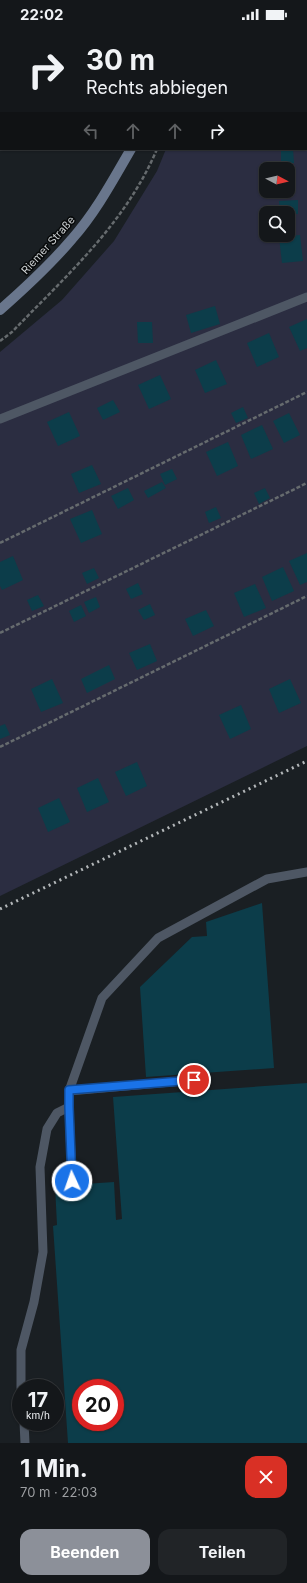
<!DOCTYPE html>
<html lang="de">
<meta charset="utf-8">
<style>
body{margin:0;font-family:Inter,sans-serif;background:#212427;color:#f1f3f6;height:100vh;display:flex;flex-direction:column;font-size:15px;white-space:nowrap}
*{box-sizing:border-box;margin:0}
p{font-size:13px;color:#9d9fa2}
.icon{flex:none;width:22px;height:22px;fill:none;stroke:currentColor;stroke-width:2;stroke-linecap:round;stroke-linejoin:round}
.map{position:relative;height:1415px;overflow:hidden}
.side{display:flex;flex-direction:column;background:#14171a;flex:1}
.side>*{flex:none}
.hud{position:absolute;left:0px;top:0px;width:307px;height:122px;box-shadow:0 1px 3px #0004,0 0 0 1px #333639;background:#14171a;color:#f1f3f6;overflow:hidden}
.needle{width:26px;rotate:97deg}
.controls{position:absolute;left:259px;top:134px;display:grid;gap:8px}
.controls a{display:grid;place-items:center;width:36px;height:36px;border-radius:8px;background:#14171a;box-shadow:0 1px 3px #0004,0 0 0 1px #333639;font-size:20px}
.speed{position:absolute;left:12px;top:1351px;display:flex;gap:8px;font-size:20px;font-weight:700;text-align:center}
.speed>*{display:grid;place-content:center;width:52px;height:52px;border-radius:50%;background:#14171a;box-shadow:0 1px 3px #0004,0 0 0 1px #333639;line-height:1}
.speed small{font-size:10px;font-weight:400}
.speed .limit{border:6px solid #d22;background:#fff;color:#111}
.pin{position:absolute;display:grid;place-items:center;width:34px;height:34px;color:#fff;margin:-17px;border:2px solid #fff;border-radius:50%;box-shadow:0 1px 4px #0007}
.me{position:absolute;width:44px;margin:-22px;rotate:357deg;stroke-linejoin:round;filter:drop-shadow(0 0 3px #0008)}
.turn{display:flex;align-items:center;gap:14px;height:84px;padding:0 20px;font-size:18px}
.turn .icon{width:52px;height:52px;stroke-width:2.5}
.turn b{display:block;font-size:28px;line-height:34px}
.lanes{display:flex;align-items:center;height:38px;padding:0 20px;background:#0003;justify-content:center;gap:20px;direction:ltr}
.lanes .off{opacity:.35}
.round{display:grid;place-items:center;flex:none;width:42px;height:42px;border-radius:12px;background:#212427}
.headline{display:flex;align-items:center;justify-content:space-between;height:68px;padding:0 20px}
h1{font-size:24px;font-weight:700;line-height:30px}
.button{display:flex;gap:8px;margin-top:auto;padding:8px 20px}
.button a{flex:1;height:46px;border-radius:12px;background:#8c9099;color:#fff;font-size:16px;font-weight:700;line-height:46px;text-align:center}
.button a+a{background:#212427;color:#f1f3f6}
.status{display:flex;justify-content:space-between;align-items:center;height:28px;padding:0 20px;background:#14171a;direction:ltr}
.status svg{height:11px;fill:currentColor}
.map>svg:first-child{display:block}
.green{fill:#2b2d41;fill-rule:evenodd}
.building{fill:#0c3d4a;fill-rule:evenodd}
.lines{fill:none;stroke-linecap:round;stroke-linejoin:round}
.path{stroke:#666b6e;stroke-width:2.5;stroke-dasharray:4 2;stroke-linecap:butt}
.lane{stroke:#4e5764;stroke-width:9}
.secondary{stroke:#69768c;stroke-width:10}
.rail{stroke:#b3b7b9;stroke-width:3;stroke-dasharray:2 4;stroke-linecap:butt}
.route-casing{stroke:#114b97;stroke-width:10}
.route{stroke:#1a73e8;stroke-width:7}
.labels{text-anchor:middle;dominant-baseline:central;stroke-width:3;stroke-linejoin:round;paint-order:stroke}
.street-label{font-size:11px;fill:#cfd3d5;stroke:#07090a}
</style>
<div class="status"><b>22:02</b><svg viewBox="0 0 49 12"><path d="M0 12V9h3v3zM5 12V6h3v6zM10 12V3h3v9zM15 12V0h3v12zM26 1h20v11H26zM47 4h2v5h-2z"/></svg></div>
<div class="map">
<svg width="307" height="1415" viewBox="0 0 307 1415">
<rect width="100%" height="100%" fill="#1a1f23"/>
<path class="green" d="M211,0H307V718L0,868V324L62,272L114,213L157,143L166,121H306V1ZM266,141H288V163H266ZM266,185H288V207H266Z"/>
<g class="building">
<path d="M281,121H293L294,135L281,136Z"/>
<path d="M298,172V186L280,185L279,173Z"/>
<path d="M300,207L303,233L282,235L279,209Z"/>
<path d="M215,278L220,296L191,305L186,287Z"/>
<path d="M307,291V320L300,323L289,299Z"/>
<path d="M137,294H152L153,315H138Z"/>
<path d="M269,305L279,329L257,339L247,315Z"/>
<path d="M216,332L227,356L205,365L195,342Z"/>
<path d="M160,347L171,371L149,381L138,357Z"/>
<path d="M113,372L120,384L103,392L97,380Z"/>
<path d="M243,379L248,390L236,395L231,385Z"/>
<path d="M69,384L80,408L58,418L47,394Z"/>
<path d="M289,385L300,407L284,415L273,393Z"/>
<path d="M262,397L273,421L251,431L241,407Z"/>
<path d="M228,414L238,438L217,448L206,424Z"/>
<path d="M92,437L101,456L79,465L71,446Z"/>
<path d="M172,441L177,451L165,457L160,446Z"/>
<path d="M162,454L166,460L148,470L144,463Z"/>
<path d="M128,460L134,472L118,481L111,468Z"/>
<path d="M265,460L270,470L259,476L254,465Z"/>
<path d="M216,479L221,490L209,495L205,484Z"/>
<path d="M92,482L102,506L81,515L70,491Z"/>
<path d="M307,525V554L300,557L289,533Z"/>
<path d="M13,528L23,552L2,562L0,558V534Z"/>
<path d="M283,539L294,563L272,573L262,549Z"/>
<path d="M94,540L99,550L87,556L82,545Z"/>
<path d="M138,555L143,566L131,571L126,561Z"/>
<path d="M255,556L266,580L244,589L234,565Z"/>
<path d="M38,567L44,578L32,583L27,572Z"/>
<path d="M96,569L100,579L89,585L84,574Z"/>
<path d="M150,576L155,587L144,592L138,582Z"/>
<path d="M81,577L86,588L74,594L69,583Z"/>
<path d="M206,582L214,598L193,608L185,591Z"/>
<path d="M150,616L157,633L137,642L129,625Z"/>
<path d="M109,637L115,651L87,665L81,651Z"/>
<path d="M52,651L63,675L41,684L31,661Z"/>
<path d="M290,651L301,675L279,685L269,661Z"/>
<path d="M241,677L251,701L230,711L219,687Z"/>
<path d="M5,696L10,707L0,711V698Z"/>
<path d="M137,734L147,758L126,768L115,744Z"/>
<path d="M98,750L109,774L87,784L77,760Z"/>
<path d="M59,770L70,794L48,804L38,780Z"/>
<path d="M262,875L274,1040L146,1049L140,959L192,909L207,908L206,894Z"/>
<path d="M307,1055V1415H68L53,1198L57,1197L55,1158L114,1154L116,1192L122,1191L113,1069ZM81,1360H115V1394H81Z"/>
</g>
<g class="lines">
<g class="path">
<path d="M203,1V0"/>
<path d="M0,313L12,304C66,248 126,195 157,121"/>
<path d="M0,515L307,364"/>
<path d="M0,605L307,455"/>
<path d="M0,719L307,568"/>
</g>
<g class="lane">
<path d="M304,0V1"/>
<path d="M306,34L307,49"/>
<path d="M0,391L307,269"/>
<path d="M194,1052L69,1063L102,970L158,910L267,851L307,844"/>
<path d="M69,1063V1079L72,1153"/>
<path d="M21,1360V1322L34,1274L43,1224L40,1139L47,1101L57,1085L69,1079"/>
<path d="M24,1394L25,1415"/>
</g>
<g class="secondary">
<path d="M181,1V0"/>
<path d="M0,282C25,260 50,237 72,211C96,184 113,152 131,121"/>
</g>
<path class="rail" d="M0,881L307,733"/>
</g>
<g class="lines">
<defs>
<path id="route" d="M72,1153L69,1079V1062L194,1052"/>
</defs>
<use href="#route" class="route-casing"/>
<use href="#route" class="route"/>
</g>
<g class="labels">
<g class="street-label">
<text transform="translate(48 217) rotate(-48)">Riemer Straße</text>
</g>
</g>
</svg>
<div class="controls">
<a><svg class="needle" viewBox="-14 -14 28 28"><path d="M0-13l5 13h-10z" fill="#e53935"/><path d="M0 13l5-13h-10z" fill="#9d9fa2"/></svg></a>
<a><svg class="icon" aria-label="search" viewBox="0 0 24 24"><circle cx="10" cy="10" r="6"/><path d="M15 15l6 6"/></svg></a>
</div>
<div class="speed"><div>17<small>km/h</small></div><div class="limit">20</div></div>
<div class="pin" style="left:194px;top:1052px;background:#d93025"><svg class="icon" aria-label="arrive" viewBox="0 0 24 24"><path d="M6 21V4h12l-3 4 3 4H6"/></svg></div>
<svg class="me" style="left:72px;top:1153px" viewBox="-20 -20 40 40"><circle r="17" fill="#1a73e8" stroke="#fff" stroke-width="3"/><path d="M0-11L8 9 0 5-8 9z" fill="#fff"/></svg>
<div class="hud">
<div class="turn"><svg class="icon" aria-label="right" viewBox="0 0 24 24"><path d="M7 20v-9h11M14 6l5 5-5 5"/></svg><div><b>30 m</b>Rechts abbiegen</div></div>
<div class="lanes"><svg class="icon off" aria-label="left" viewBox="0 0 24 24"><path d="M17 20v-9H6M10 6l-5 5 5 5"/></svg><svg class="icon off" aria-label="ahead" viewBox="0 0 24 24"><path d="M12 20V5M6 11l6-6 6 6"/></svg><svg class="icon off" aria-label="ahead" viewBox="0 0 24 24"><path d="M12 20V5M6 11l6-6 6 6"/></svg><svg class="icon" aria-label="right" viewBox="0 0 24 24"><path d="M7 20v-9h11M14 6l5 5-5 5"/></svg></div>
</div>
</div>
<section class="side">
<div class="headline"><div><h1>1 Min.</h1><p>70 m · 22:03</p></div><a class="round" style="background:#d93025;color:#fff"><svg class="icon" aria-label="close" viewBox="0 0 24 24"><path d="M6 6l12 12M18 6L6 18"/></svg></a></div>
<div class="button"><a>Beenden</a><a>Teilen</a></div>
</section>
